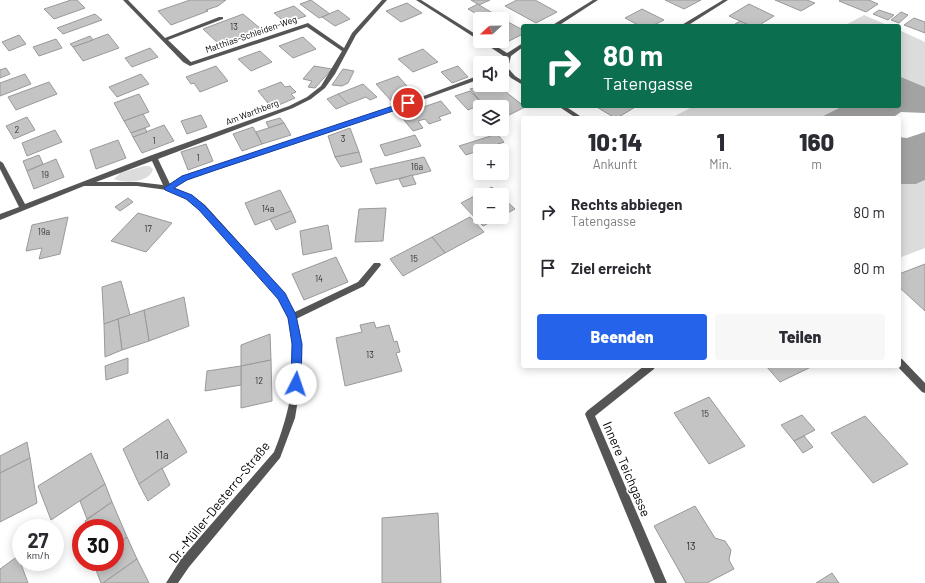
<!DOCTYPE html>
<html lang="de">
<meta charset="utf-8">
<style>
body{margin:0;font-family:Barlow,sans-serif;background:#f7f7f7;color:#2b2b33;height:100vh;display:flex;flex-direction:column;font-size:15px;white-space:nowrap}
*{box-sizing:border-box;margin:0}
p{font-size:13px;color:#7c7c81}
.icon{flex:none;width:22px;height:22px;fill:none;stroke:currentColor;stroke-width:2;stroke-linecap:round;stroke-linejoin:round}
.map{position:relative;flex:1;overflow:hidden}
.side{position:absolute;left:521px;top:116px;width:380px;height:252px;display:flex;flex-direction:column;background:#fff;border-radius:4px;box-shadow:0 2px 10px #0003}
.side>*{flex:none}
.guide{position:absolute;left:521px;top:24px;width:380px;height:84px;border-radius:4px;box-shadow:0 2px 10px #0003;background:#0b6e4f;color:#fff;overflow:hidden}
.needle{width:26px;rotate:248deg}
.controls{position:absolute;left:473px;top:12px;display:grid;gap:8px}
.controls a{display:grid;place-items:center;width:36px;height:36px;border-radius:4px;background:#fff;box-shadow:0 2px 10px #0003;font-size:20px}
.speed{position:absolute;left:12px;top:519px;display:flex;gap:8px;font-size:20px;font-weight:700;text-align:center}
.speed>*{display:grid;place-content:center;width:52px;height:52px;border-radius:50%;background:#fff;box-shadow:0 2px 10px #0003;line-height:1}
.speed small{font-size:10px;font-weight:400}
.speed .limit{border:6px solid #d22;background:#fff;color:#111}
.pin{position:absolute;display:grid;place-items:center;width:34px;height:34px;color:#fff;margin:-17px;border:2px solid #fff;border-radius:50%;box-shadow:0 1px 4px #0007}
.me{position:absolute;width:44px;margin:-22px;rotate:4deg;stroke-linejoin:round;filter:drop-shadow(0 0 3px #0008)}
.turn{display:flex;align-items:center;gap:14px;height:84px;padding:0 16px;font-size:18px}
.turn .icon{width:52px;height:52px;stroke-width:2.5}
.turn b{display:block;font-size:28px;line-height:34px}
.eta{display:flex;justify-content:space-evenly;align-items:center;height:68px;text-align:center}
.eta b{font-size:24px;font-weight:800;line-height:28px}
.primary-button{display:flex;gap:8px;margin-top:auto;padding:8px 16px}
.primary-button a{flex:1;height:46px;border-radius:4px;background:#2563eb;color:#fff;font-size:16px;font-weight:800;line-height:46px;text-align:center}
.primary-button a+a{background:#f7f7f7;color:#2b2b33}
ul{padding:0;list-style:none}
li{display:flex;align-items:center;gap:12px;height:56px;padding:0 16px}
li div{flex:1}
li b{display:block;font-size:15px}
li em{font-style:normal}
.map>svg:first-child{display:block}
.green{fill:#dcdcdc}
.water{fill:#a3a3a3}
.building{fill:#c4c4c4;stroke:#999}
.lines{fill:none;stroke-linecap:round;stroke-linejoin:round}
.street{fill:#555;fill-rule:evenodd}
.route{fill:#2563eb;stroke:#184099}
.labels{text-anchor:middle;dominant-baseline:central;stroke-width:3.5;stroke-linejoin:round;paint-order:stroke}
.number-label{font-size:9px;fill:#313131}
.far-street-label{font-size:9px;fill:#000;stroke:#fff}
.near-number-label{font-size:11px;fill:#313131}
.near-street-label{font-size:13px;fill:#000;stroke:#fff}
</style>
<div class="map">
<svg width="925" height="583" viewBox="0 0 925 583">
<rect width="100%" height="100%" fill="#fff"/>
<g class="green">
<path d="M864,15L889,26H844Z"/>
<path d="M899,30L925,42V87L901,77L899,78Z"/>
<path d="M694,106H843L819,118H671Z"/>
<path d="M144,166H149L153,169C150,183 124,184 114,179L120,173Z"/>
<path d="M925,180V248L899,258V184H916Z"/>
</g>
<g class="water">
<path d="M901,77L925,87V113L901,112L892,118H819L843,106H899V78Z"/>
<path d="M925,132V180L916,184H899V137L907,138Z"/>
</g>
<g class="building">
<path d="M71,0H77L85,8L54,19L44,9Z"/>
<path d="M190,0H226L218,6L206,10L208,11L171,25L158,11Z"/>
<path d="M311,0L330,14L319,18L300,4Z"/>
<path d="M471,0H490L479,5Z"/>
<path d="M517,0H535L557,12L536,23L505,6Z"/>
<path d="M665,0H701L684,9Z"/>
<path d="M775,0H807L815,3L801,11Z"/>
<path d="M841,0H869L878,4L866,12L839,1Z"/>
<path d="M407,3L422,13L401,22L386,11Z"/>
<path d="M478,4L479,5L508,22L502,24V19H485L468,9Z"/>
<path d="M749,4L774,16L758,26H751L729,16Z"/>
<path d="M294,6L306,16L286,23L274,13Z"/>
<path d="M642,9L664,20L652,26H640L625,18Z"/>
<path d="M338,10L350,19L335,26L322,17Z"/>
<path d="M879,10L894,15L888,20L873,14Z"/>
<path d="M901,12L908,15L899,23L891,20Z"/>
<path d="M95,14L102,20L63,34L57,28Z"/>
<path d="M243,14L261,29L232,42L231,41L220,45L203,29Z"/>
<path d="M914,18L925,22V33L904,25Z"/>
<path d="M740,21L751,26H732Z"/>
<path d="M508,22L523,30V34L503,44L498,41H502V24Z"/>
<path d="M108,34L119,48L83,61L73,47Z"/>
<path d="M19,35L26,44L9,51L2,42Z"/>
<path d="M90,36L93,40L73,47L70,44Z"/>
<path d="M303,37L316,49L293,58L279,46Z"/>
<path d="M56,39L62,48L39,56L33,47Z"/>
<path d="M150,48L158,57L132,67L125,58Z"/>
<path d="M423,49L438,62L413,72L398,59Z"/>
<path d="M260,51L272,62L251,71L238,59Z"/>
<path d="M216,66L228,81L200,92L194,83L191,84L186,77Z"/>
<path d="M314,66L332,69L315,88L308,87L312,81L303,79Z"/>
<path d="M458,66L468,77L452,83L441,72Z"/>
<path d="M6,68L10,74L0,78V70Z"/>
<path d="M343,69L354,71L348,83L342,86L332,85Z"/>
<path d="M25,74L31,84L0,96V83Z"/>
<path d="M141,74L149,84L117,97L109,87Z"/>
<path d="M398,76L415,95L393,103L376,84Z"/>
<path d="M49,82L57,94L16,110L8,97Z"/>
<path d="M281,82L285,87L290,86L296,92L291,94L295,98L272,108L258,91Z"/>
<path d="M363,84L377,97L370,100L366,97L348,104L338,94Z"/>
<path d="M485,85H497L525,107L505,117L502,114V107H489L483,104L470,89Z"/>
<path d="M470,91L483,104L468,110L455,96Z"/>
<path d="M139,94L149,112L124,121L114,103Z"/>
<path d="M338,94L348,104L336,109L327,99Z"/>
<path d="M441,101L451,113L439,117L441,120L429,124L425,119L418,121L423,128L413,131L400,115Z"/>
<path d="M595,106H637L617,118H615Z"/>
<path d="M143,114L150,126L131,133L124,121Z"/>
<path d="M201,115L207,127L187,134L181,121Z"/>
<path d="M27,117L35,130L14,139L6,126Z"/>
<path d="M280,118L284,123L269,128L266,122Z"/>
<path d="M284,123L291,135L262,144L256,132Z"/>
<path d="M164,125L174,141L142,153L133,137Z"/>
<path d="M253,127L262,144L242,151L233,134Z"/>
<path d="M145,128L147,132L133,137L131,133Z"/>
<path d="M350,128L359,152L335,157L328,136Z"/>
<path d="M55,130L62,142L27,156L22,143Z"/>
<path d="M497,134L504,142L466,155L459,146Z"/>
<path d="M415,135L421,146L385,156L380,145Z"/>
<path d="M118,140L126,158L96,169L90,150Z"/>
<path d="M206,144L213,161L188,170L181,152Z"/>
<path d="M359,152L362,162L341,167L335,157Z"/>
<path d="M39,155L43,164L27,171L23,161Z"/>
<path d="M424,157L431,171L376,184L370,169Z"/>
<path d="M56,159L64,177L34,189L27,171Z"/>
<path d="M412,175L416,184L403,187L399,179Z"/>
<path d="M492,187L500,195H480V217H500L483,226L461,203Z"/>
<path d="M280,190L291,211L255,225L245,203Z"/>
<path d="M502,197L515,209L502,216Z"/>
<path d="M128,198L133,202L120,211L115,207Z"/>
<path d="M386,208L383,241L355,242L359,209Z"/>
<path d="M291,211L296,222L276,230L270,219Z"/>
<path d="M138,213L172,223L146,252L111,241Z"/>
<path d="M68,217L60,254L39,259L42,248L26,251L32,225Z"/>
<path d="M470,217L484,232L445,253L432,237Z"/>
<path d="M328,225L332,249L303,255L300,231Z"/>
<path d="M432,237L445,253L403,276L390,259Z"/>
<path d="M336,257L348,282L304,300L292,274Z"/>
<path d="M925,264V311L899,287V274Z"/>
<path d="M121,281L130,315L104,324L102,287Z"/>
<path d="M184,297L189,326L149,341L144,310Z"/>
<path d="M144,310L149,341L122,350L118,319Z"/>
<path d="M118,319L122,350L105,357L104,324Z"/>
<path d="M374,322L376,328L389,325L394,342L397,341L400,352L396,353L402,371L345,386L336,338L362,332L360,325Z"/>
<path d="M270,334L271,360L241,366V345Z"/>
<path d="M128,358V373L106,380L105,366Z"/>
<path d="M271,360L272,401L241,408V366Z"/>
<path d="M241,366V385L205,391L207,371Z"/>
<path d="M766,366H810L811,367L780,382Z"/>
<path d="M709,397L745,446L709,464L674,413Z"/>
<path d="M802,415L815,430L794,441L781,425Z"/>
<path d="M865,416L908,464L873,483L831,433Z"/>
<path d="M168,419L187,452L139,484L123,449Z"/>
<path d="M804,436L813,447L803,453L794,441Z"/>
<path d="M27,442L30,458L0,473V456Z"/>
<path d="M91,453L105,484L51,520L38,486Z"/>
<path d="M30,458L37,503L0,522V473Z"/>
<path d="M162,468L170,485L148,501L139,484Z"/>
<path d="M105,484L112,502L87,519L80,501Z"/>
<path d="M112,502L127,537L115,546V528H88L85,521Z"/>
<path d="M695,506L715,538L725,541L731,550L729,560L734,569L707,583H686L654,526Z"/>
<path d="M438,513L441,583H382V518Z"/>
<path d="M127,537L137,559L103,583H101L93,562H115V546Z"/>
<path d="M18,556L28,583H0V569Z"/>
<path d="M137,559L149,583H103Z"/>
<path d="M832,573L839,583H816Z"/>
</g>
<g class="lines">
<g class="street">
<path d="M123,0H128L165,38L219,17H223V19L168,40L191,62L308,23L344,48L352,33L382,0H387L356,35L335,74L325,88L311,99L293,108L158,159L170,184L182,176L421,97L480,75V79L425,99L186,180L174,188L191,195L205,205L282,290L295,312L358,282L374,263H380L381,265L364,286L296,319L300,332L302,353V375L295,418L280,458L189,567L178,583H166L181,559L274,452C293,406 308,333 273,291L199,209L187,199L167,190L137,186H84L0,220V214L19,207L0,169V161L3,163L25,204L152,155L289,106L307,97L321,86L342,51L307,27L190,66L183,62ZM152,161L163,185L137,182H96Z"/>
<path d="M416,0H421L480,37V41Z"/>
<path d="M593,0H598L558,26H551Z"/>
<path d="M723,0H728L687,26H680Z"/>
<path d="M481,41H488L507,53L523,43V47L511,56L508,68L515,76L523,81V85L511,78L504,70L502,71L505,57Z"/>
<path d="M558,106H565L583,118H576Z"/>
<path d="M899,358L902,359L925,383V393L922,392L897,366H899Z"/>
<path d="M644,366H655L654,369L595,416L667,583H655L585,414L587,411Z"/>
</g>
</g>
<path class="route" d="M408,101L411,102V105L216,170L187,180L174,188L192,195L204,205L285,293L296,315L302,344L301,384L300,387L296,389L292,387L291,384L292,344L288,318L278,299L199,210L186,199L165,190L164,188L182,176Z"/>
<g class="labels">
<g class="number-label">
<text x="234" y="26">13</text>
<text x="17" y="129">2</text>
<text x="343" y="138">3</text>
<text x="154" y="140">1</text>
<text x="198" y="157">1</text>
<text x="417" y="166">16a</text>
<text x="45" y="174">19</text>
<text x="268" y="208">14a</text>
<text x="148" y="228">17</text>
<text x="44" y="231">19a</text>
<text x="414" y="258">15</text>
<text x="319" y="278">14</text>
<text x="370" y="354">13</text>
<text x="259" y="380">12</text>
<text x="705" y="413">15</text>
</g>
<g class="far-street-label">
<text transform="translate(251 34) rotate(-19)">Matthias-Schleiden-Weg</text>
<text transform="translate(252 112) rotate(-21)">Am Warthberg</text>
</g>
<g class="near-number-label">
<text x="162" y="454">11a</text>
<text x="691" y="545">13</text>
</g>
<g class="near-street-label">
<text transform="translate(627 469) rotate(67)">Innere Teichgasse</text>
<text transform="translate(219 502) rotate(-51)">Dr.-Müller-Desterro-Straße</text>
</g>
</g>
</svg>
<div class="controls">
<a><svg class="needle" viewBox="-14 -14 28 28"><path d="M0-13l5 13h-10z" fill="#e53935"/><path d="M0 13l5-13h-10z" fill="#7c7c81"/></svg></a>
<a><svg class="icon" aria-label="sound" viewBox="0 0 24 24"><path d="M4 9h4l5-4v14l-5-4H4zM17 9q2 3 0 6"/></svg></a>
<a><svg class="icon" aria-label="layers" viewBox="0 0 24 24"><path d="M12 4l9 5-9 5-9-5zM3 14l9 5 9-5"/></svg></a>
<a>+</a>
<a>−</a>
</div>
<div class="speed"><div>27<small>km/h</small></div><div class="limit">30</div></div>
<div class="pin" style="left:408px;top:103px;background:#d93025"><svg class="icon" aria-label="arrive" viewBox="0 0 24 24"><path d="M6 21V4h12l-3 4 3 4H6"/></svg></div>
<svg class="me" style="left:296px;top:384px" viewBox="-20 -20 40 40"><circle r="19" fill="#fff"/><path d="M0-13L10 11 0 6-10 11z" fill="#2563eb"/></svg>
<div class="guide">
<div class="turn"><svg class="icon" aria-label="right" viewBox="0 0 24 24"><path d="M7 20v-9h11M14 6l5 5-5 5"/></svg><div><b>80 m</b>Tatengasse</div></div>
</div>
<section class="side">
<div class="eta">
<div><b>10:14</b><p>Ankunft</p></div>
<div><b>1</b><p>Min.</p></div>
<div><b>160</b><p>m</p></div>
</div>
<ul>
<li><svg class="icon" aria-label="right" viewBox="0 0 24 24"><path d="M7 20v-9h11M14 6l5 5-5 5"/></svg><div><b>Rechts abbiegen</b><p>Tatengasse</p></div><em>80 m</em></li>
<li><svg class="icon" aria-label="arrive" viewBox="0 0 24 24"><path d="M6 21V4h12l-3 4 3 4H6"/></svg><div><b>Ziel erreicht</b></div><em>80 m</em></li>
</ul>
<div class="primary-button"><a>Beenden</a><a>Teilen</a></div>
</section>
</div>
